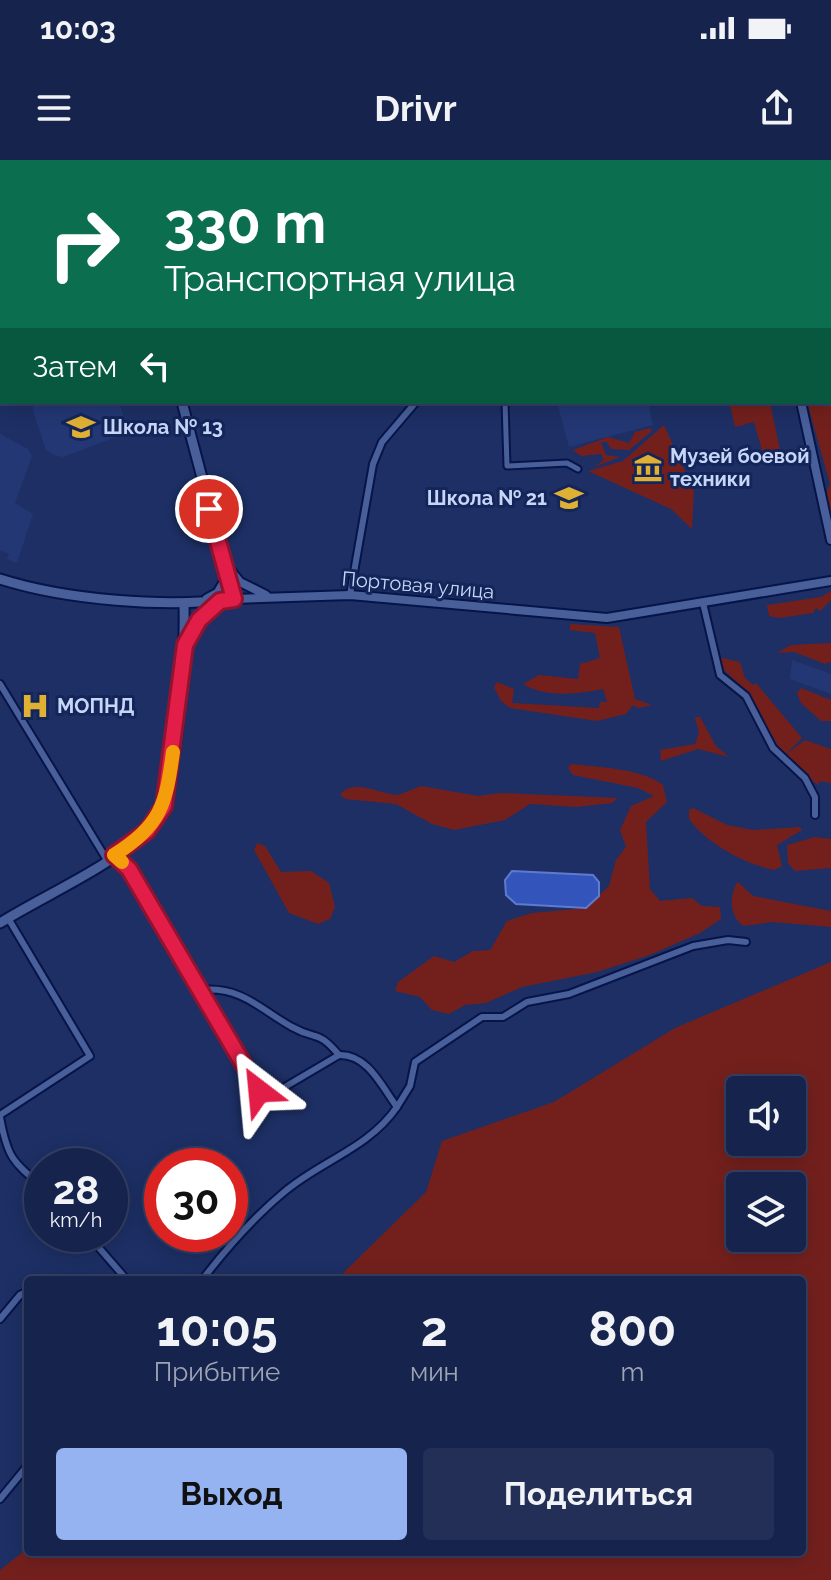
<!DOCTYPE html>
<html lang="ru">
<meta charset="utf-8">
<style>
body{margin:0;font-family:Raleway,sans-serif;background:#232f56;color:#f1f3f6;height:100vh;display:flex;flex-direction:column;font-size:30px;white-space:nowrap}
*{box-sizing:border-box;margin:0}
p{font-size:26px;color:#9ea4b5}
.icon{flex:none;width:44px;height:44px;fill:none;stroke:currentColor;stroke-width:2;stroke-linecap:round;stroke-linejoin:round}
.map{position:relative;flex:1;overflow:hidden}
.sheet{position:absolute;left:24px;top:1116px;width:782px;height:280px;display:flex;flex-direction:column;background:#16234c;border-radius:8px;box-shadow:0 4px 20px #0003,0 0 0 2px #354064}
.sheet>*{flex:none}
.guide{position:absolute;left:0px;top:0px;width:832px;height:244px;box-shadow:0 4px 20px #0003,0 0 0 2px #354064;background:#0b6e4f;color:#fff;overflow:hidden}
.fabs{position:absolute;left:726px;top:916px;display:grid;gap:16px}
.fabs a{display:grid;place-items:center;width:80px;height:80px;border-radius:8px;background:#16234c;box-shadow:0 4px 20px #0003,0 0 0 2px #354064;font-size:40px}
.speed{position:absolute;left:24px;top:988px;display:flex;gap:16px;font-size:40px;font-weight:700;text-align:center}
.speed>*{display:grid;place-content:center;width:104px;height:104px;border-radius:50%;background:#16234c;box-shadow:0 4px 20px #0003,0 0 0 2px #354064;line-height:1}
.speed small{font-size:20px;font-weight:400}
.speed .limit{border:12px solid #d22;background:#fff;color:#111}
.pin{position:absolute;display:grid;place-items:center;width:68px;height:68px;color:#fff;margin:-34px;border:4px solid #fff;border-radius:50%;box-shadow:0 2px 8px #0007}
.me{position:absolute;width:88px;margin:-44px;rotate:331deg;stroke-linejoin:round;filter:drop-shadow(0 0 6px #0008)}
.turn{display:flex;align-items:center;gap:28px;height:168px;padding:0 32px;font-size:36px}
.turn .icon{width:104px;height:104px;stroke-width:2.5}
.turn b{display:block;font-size:56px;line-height:68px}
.then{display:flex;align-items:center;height:76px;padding:0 32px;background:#0003;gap:16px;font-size:30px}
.eta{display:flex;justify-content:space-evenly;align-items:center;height:136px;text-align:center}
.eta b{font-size:48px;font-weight:700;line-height:56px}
.action{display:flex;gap:16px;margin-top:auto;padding:16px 32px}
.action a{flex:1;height:92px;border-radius:8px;background:#95b2f1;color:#111;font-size:32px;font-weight:700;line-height:92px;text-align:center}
.action a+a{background:#232f56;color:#f1f3f6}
.status{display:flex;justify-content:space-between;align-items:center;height:56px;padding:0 40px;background:#16234c;direction:ltr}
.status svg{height:22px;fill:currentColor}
header{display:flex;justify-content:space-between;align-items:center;height:104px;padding:0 32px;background:#16234c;font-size:36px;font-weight:700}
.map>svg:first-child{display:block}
.built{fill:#233774}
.green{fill:#73201d;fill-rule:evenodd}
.water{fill:#3254bb;stroke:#5f7bcd;stroke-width:2}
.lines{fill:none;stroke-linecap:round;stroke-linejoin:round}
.pedestrian-casing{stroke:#071448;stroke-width:9}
.minor-casing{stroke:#071448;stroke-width:10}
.tertiary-casing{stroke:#071448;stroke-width:12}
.secondary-casing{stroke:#071448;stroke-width:13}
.pedestrian{stroke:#485f9a;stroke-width:5}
.minor{stroke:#485f9a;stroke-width:6}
.tertiary{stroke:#485f9a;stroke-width:8}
.secondary{stroke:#485f9a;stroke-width:9}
.route-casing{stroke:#92132f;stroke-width:20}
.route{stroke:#e11d48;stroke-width:14}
.slow{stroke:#f59e0b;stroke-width:14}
.labels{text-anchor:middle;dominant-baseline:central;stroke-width:6;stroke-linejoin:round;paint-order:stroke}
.poi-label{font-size:20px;font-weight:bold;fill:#c7d6f7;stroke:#132559;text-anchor:start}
.street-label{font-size:20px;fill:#c7d6f7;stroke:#132559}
</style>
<div class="status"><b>10:03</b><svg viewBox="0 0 49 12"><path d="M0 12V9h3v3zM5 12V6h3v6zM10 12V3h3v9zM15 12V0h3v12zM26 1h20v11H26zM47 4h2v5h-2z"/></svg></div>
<header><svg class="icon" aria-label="menu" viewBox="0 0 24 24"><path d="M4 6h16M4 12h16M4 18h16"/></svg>Drivr<svg class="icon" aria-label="share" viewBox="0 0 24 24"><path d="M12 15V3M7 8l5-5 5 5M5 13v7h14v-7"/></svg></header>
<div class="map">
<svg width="831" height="1420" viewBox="0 0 831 1420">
<rect width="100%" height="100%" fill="#1d2f65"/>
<g class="built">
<path d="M33,242H119L125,261L124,274L63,297L54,295L46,290L33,251Z"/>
<path d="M557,242H648L653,265L569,287Z"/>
<path d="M0,274L28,289L32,296L15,343L33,354L17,403L7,399L9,394L0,390Z"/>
<path d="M792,500L831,514V534L790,519Z"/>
</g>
<g class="green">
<path d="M785,0H831V362L826,333L830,324L807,242H830V2Z"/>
<path d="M729,242H770L780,290L763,294L754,262L735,267Z"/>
<path d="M664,265L694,331L692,369L671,349L588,311L623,301Z"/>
<path d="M650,268L652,271L629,290L611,289L607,282H601L606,295L620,297L594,307L604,300L601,294L581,296L573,290L608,277L629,283L635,272Z"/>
<path d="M831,431V440L820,451L816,448L813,453L780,458L769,456L767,445L821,437Z"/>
<path d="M570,464L619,467L635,539L652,545L638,548L633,545L626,554L597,561L510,548L501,541L494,527L497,522L514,529L512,543L599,548L600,542H607L603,529C579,534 545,538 523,524L539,515L578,519L580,504L600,498L595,473L570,470Z"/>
<path d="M831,483V502L825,504L794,492L777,493L791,485Z"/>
<path d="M718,497L740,502L745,518L753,525L756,523L802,578L785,595L805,580L831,589V623L820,621L818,625L786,600L747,532L722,508Z"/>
<path d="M801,528L831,540V561H821L801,543L797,533Z"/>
<path d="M695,557H700L716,586L729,597L698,589L661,601L660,590L695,584L699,573Z"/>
<path d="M571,604C598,607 644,609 663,625L667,642L646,662L650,729L660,741L692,738L702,746L720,747L721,759L700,773L650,795L597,812L522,827L486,843L465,845L449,854L432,850L420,837L395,831L398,822L434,796L454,802L473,791L490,790L507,761L532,753L586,748L609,726L616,700L626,687L620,670L631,646L654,636L638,628L573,615L568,608Z"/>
<path d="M421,626L478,636L501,633L617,638L612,643L576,647L530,644L505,660L454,670L432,664L396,644L345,639L340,634C356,618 379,634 398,635Z"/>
<path d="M693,648L727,665L753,670L800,667L802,670L777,685L782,706L774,710C745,704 707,684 689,659V650Z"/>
<path d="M815,677L831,679V708L795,711L788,703L787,685Z"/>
<path d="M257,683L265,686L281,712L311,711L329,723L335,747L330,759L318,764L289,753L254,690Z"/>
<path d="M738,722L753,736L831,751V767L772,762L744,766C730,758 728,735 738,722Z"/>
<path d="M831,802V1420H0V1410L28,1388V1392H802V1120H336L426,1032L442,981L554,942L675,868ZM792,930V982H740V930ZM792,1026V1078H740V1026Z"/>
</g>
<path class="water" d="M512,711L593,715L599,722V736L586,748L516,744L506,735L505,720Z"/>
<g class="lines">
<defs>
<path id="pedestrian" d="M505,242L507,306L567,303L578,309"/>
<g id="minor">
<path d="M420,0L421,2"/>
<path d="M590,0L591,2"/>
<path d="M345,2L346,0"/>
<path d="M461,2H468"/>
<path d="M350,435L373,304L382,282L416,242"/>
<path d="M703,443L720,515L746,536L773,588L805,618L815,637V655"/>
<path d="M0,524L107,700"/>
<path d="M114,695L129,709L259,931H278L339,895C368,894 382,927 397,947C368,989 320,1001 283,1033C253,1058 226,1089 202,1120"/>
<path d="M201,830C242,826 261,850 292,867C317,881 317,869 339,895"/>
<path d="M397,947L410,926L415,902L482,857H503L527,842L569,834L693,786L728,780L746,782"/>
<path d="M0,955L90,896L8,758"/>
<path d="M0,957C7,996 12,1002 42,1026"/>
<path d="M87,1074L127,1120"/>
<path d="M0,1159L20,1135L28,1131"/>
<path d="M0,1339L28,1305"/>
</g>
<g id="tertiary">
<path d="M741,0V2"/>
<path d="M47,2V0"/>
<path d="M0,111L2,106"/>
<path d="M0,150H2"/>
<path d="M801,242L831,380"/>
<path d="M227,406L240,422L266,435"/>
<path d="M234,439L350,435L607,458L831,421"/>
</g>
<g id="secondary">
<path d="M105,0L106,2"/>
<path d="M0,419C66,440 166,448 234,439L182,242"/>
<path d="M207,439L218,433L226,419"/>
<path d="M186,482L199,460L219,441"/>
<path d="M0,763C43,736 112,706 147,671C180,637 185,493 184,444"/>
</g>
</defs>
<use href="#pedestrian" class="pedestrian-casing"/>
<use href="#minor" class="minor-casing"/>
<use href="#tertiary" class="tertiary-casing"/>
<use href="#secondary" class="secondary-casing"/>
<use href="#pedestrian" class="pedestrian"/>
<use href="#minor" class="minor"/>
<use href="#tertiary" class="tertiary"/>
<use href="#secondary" class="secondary"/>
</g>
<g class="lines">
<defs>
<path id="route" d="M209,349L234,439L220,441L199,460L185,485L164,646L147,671L114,695L129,709L259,931"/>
</defs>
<use href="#route" class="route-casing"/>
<use href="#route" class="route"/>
<path class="slow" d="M122,702L114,695C161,666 166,644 173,592"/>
</g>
<defs>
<symbol id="school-bare" viewBox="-9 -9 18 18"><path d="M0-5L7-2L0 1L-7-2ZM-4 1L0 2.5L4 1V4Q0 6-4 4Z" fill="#e0b034" stroke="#132559" stroke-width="2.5" paint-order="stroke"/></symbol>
<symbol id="museum-bare" viewBox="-9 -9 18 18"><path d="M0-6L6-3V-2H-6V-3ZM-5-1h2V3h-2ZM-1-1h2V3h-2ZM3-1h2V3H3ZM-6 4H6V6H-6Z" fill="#e0b034" stroke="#132559" stroke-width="2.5" paint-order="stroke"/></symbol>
<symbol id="hospital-bare" viewBox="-9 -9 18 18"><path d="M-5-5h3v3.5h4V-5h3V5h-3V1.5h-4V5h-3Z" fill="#e0b034" stroke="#132559" stroke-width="2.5" paint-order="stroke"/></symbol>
</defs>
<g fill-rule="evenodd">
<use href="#school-bare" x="61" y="247" width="40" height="40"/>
<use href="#museum-bare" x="628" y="288" width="40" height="40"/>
<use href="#school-bare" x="549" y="318" width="40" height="40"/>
<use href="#hospital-bare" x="15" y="526" width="40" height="40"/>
</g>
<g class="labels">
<g class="poi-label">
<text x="103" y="267">Школа № 13</text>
<text x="670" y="296">Музей боевой<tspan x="670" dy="23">техники</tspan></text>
<text x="547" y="338" text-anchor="end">Школа № 21</text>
<text x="57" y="546">МОПНД</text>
</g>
<g class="street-label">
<text transform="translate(418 425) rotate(5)">Портовая улица</text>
</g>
</g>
</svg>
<div class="fabs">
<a><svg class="icon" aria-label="sound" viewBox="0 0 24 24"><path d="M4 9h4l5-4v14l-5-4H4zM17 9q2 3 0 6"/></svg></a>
<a><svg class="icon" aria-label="layers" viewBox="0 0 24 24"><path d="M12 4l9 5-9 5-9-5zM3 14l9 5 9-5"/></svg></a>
</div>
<div class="speed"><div>28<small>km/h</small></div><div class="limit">30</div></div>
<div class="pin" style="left:209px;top:349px;background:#d93025"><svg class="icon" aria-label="arrive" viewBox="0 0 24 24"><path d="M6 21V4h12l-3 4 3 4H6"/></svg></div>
<svg class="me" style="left:259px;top:931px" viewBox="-20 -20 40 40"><path d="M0-17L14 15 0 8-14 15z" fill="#e11d48" stroke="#fff" stroke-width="4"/></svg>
<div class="guide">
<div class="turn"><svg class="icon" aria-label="right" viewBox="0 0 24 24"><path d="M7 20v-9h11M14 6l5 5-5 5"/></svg><div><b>330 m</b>Транспортная улица</div></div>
<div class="then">Затем<svg class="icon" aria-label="left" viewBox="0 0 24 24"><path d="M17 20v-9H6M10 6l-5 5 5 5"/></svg></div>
</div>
<section class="sheet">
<div class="eta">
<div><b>10:05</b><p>Прибытие</p></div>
<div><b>2</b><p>мин</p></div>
<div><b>800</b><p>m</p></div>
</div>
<div class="action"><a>Выход</a><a>Поделиться</a></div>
</section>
</div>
